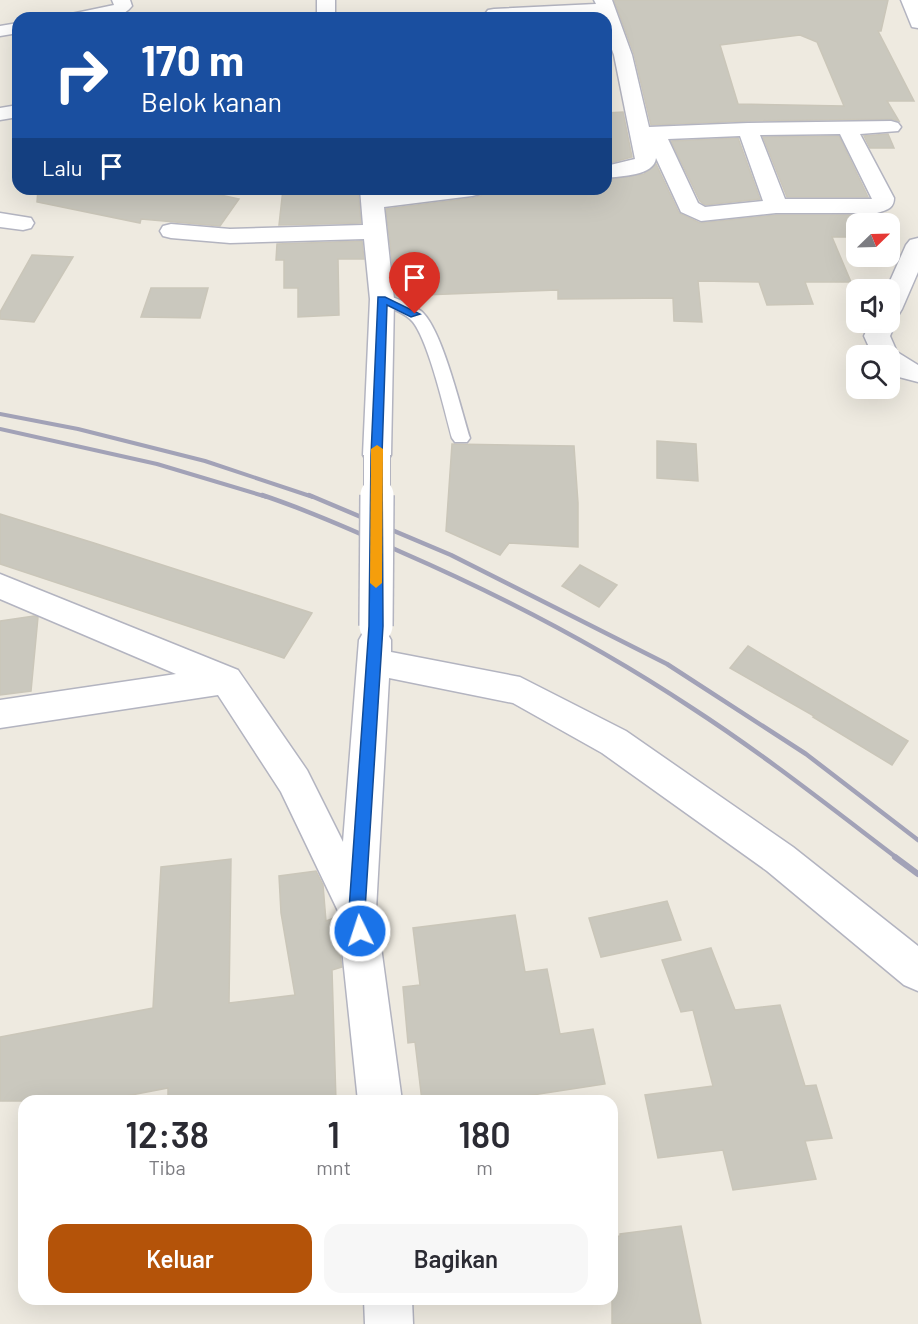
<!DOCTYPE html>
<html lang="id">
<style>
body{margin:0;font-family:Barlow,sans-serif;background:#f7f7f7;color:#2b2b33;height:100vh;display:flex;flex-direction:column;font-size:22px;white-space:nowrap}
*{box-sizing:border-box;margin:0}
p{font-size:20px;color:#7c7c81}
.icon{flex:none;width:33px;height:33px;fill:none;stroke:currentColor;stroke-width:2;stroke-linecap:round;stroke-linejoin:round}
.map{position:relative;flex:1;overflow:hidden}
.details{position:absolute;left:18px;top:1095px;width:600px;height:210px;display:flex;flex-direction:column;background:#fff;border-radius:18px;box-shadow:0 6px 24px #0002}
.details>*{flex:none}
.hud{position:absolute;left:12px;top:12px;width:600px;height:183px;border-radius:18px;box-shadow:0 6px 24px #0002;background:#1a4fa0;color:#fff;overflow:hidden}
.needle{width:39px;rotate:67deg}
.controls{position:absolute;left:846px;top:213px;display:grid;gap:12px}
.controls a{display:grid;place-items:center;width:54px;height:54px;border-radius:12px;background:#fff;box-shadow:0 6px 24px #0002;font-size:30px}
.pin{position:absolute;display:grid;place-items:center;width:51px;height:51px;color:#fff;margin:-62px -26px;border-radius:50% 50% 50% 0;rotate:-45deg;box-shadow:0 0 6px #0007}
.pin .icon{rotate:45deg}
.me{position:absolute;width:66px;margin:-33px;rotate:356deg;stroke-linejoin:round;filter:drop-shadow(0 0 4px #0008)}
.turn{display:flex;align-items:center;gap:21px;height:126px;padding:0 30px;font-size:27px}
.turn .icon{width:78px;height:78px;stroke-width:2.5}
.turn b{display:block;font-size:42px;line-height:51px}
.then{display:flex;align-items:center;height:57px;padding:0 30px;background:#0003;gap:12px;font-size:22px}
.eta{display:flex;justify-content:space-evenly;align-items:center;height:102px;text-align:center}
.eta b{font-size:36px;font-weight:600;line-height:42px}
.cta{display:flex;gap:12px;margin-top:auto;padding:12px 30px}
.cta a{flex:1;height:69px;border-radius:18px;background:#b45309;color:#fff;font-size:24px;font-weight:600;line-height:69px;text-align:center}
.cta a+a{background:#f7f7f7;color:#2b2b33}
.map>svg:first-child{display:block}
.building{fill:#cac8be;stroke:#cac6b9;stroke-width:1.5;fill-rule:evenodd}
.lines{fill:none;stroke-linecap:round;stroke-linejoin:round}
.lane-casing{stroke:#b3b4c0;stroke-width:3}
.street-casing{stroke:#b3b4c0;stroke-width:3}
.lane{fill:#fff;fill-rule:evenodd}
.street{fill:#fff;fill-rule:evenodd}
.rail-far2{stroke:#a2a2b7;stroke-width:4}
.rail-far1{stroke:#a2a2b7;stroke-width:4.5}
.rail{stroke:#a2a2b7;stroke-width:6}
.street-bridge-far1-casing{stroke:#b3b4c0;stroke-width:28;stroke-linecap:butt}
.street-bridge-casing{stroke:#b3b4c0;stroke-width:36;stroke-linecap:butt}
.street-bridge-far1{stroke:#fff;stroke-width:26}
.street-bridge{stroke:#fff;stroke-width:33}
.route{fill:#1a73e8;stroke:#114b97;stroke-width:1.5}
.slow{fill:#f59e0b}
</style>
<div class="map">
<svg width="918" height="1324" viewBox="0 0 918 1324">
<rect width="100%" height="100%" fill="#eeeae0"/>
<g class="building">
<path d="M614,0H888L881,31H878L914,101H887L899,121L891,119L748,121L651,125L634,54ZM800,35L817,42L844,106L738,104L720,45Z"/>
<path d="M623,112L632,157L606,164V113Z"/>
<path d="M888,134L894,148H870L864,136Z"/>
<path d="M839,136L868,197H787L763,137Z"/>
<path d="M738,138L760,199L705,205L700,201L671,141Z"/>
<path d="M656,164L679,213L700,223L776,215H856V237H832L851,282H805L813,304L767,305L759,282L698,281L702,322L674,321L673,298L558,299V290L396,296L386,209L472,198L481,196L485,189H606V180L644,174Z"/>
<path d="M38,189H193L239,199L220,226L141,219L140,223L37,202Z"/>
<path d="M283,189H358L361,223L279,225Z"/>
<path d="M362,241L364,259H338L339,315L298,317V288H284V260H276L277,244Z"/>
<path d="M32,255L73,257L34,322L0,319V312Z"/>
<path d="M151,288H208L200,318L141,317Z"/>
<path d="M657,441L696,444L698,481L657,478Z"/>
<path d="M452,444L574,446L578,503V547L509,543L500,555L446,531Z"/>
<path d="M0,514L94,543L312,613L284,658L0,564Z"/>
<path d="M580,565L617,585L599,607L562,586Z"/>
<path d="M34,616L38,617L31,691L0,695V621Z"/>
<path d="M748,646L908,741L892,765L813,717L814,716L730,668Z"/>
<path d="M231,859L229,1003L295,995L281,913L279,876L316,871L323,885L326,921L334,918L342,967L332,970L336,1101H168V1088L100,1101H0V1037L153,1008L161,867Z"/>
<path d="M667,901L681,940L601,957L589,918Z"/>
<path d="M515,915L525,972L547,969L560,1034L593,1029L605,1084L493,1101H422L415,1042L408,1043L403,987L420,985L413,928Z"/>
<path d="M711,948L735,1010L780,1005L805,1086L816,1085L832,1138L805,1141L816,1179L733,1190L723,1150L658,1158L645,1095L713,1086L693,1010L681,1012L662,960Z"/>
<path d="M681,1226L701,1324H612V1237L620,1236V1234Z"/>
</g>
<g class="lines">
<defs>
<path id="lane" d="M382,294C394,297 411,304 421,311C442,328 461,410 470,438L467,442H455L452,438C445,413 427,333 410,319C402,311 387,307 376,302L374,299L376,296Z"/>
<g id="street">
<path d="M112,0H130L132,6C120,23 87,18 68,18L71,14L114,5Z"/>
<rect x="317" y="0" width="18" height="18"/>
<path d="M594,0H612L632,55L649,127L748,123L891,121L898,123L901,127L898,131L860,134L894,198C894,209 886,210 877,213H776L701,221L681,212L656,158C654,176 621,176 606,178V166L635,159L614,55L606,33V18H601L599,15L489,18L485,14L488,10L494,9L596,4ZM840,134L872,199H785L760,135ZM740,136L763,201L705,207L698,203L668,139Z"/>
<path d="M901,0H918V28L912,27Z"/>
<path d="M18,23V33L0,36V26Z"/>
<path d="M18,105V117L0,120V108Z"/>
<path d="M360,189H382L383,194L422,189H483L480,194L472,196L384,207L394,299L391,455L387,462L377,465L367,462L363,455L370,299L364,239L230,243L171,238L163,236L160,231L163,226L171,224L230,229L363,225Z"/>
<path d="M0,213L31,218L34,223L31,228L23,230L0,227Z"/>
<path d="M918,238V272L902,309L899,314L891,316L896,322L890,336L897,352L918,365V382L895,376L890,371V356H873L864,336L870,322H890V290H886L906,245L910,240Z"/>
<path d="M0,574L238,670L307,770L343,842L359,640L364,631L375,627L386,631L391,640V652L520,677L626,731L793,847L918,946V991L904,985L767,871L602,753L513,703L389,678L376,910L402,1101H358L338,911L281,792L218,695L0,728V700L176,674L0,599Z"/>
<path d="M364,1299H412L413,1324H365Z"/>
</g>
</defs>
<use href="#lane" class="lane-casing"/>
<use href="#street" class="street-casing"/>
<use href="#lane" class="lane"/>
<use href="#street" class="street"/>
<g class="rail-far2">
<path d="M0,414L78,429L205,461L313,497"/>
<path d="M0,429L157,464L267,497"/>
</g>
<g class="rail-far1">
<path d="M262,495C310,511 355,531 401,552C502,596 600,647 692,708C763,754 830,807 897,858"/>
<path d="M309,495L451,555L667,664L806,754L918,840"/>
</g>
<path class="rail" d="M895,857L918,874"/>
<defs>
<path id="street-bridge-far1" d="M377,497V455"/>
<path id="street-bridge" d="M376,626L377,495"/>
</defs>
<use href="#street-bridge-far1" class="street-bridge-far1-casing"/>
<use href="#street-bridge" class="street-bridge-casing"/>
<use href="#street-bridge-far1" class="street-bridge-far1"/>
<use href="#street-bridge" class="street-bridge"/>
</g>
<path class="route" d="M378,297H385L420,314L411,317L387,305L382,455L383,626L365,910L368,931L366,937L360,939L354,937L349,910L369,626L371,455Z"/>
<path class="slow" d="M377,445L383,449L382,583L376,588L370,583L371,449Z"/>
</svg>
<div class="controls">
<a><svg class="needle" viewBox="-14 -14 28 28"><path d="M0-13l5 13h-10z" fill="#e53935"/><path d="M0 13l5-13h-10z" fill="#7c7c81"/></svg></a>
<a><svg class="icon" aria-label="sound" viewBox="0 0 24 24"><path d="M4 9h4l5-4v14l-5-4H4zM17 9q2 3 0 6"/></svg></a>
<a><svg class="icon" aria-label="search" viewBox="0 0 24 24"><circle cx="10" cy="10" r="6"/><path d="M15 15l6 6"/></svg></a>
</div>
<div class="pin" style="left:415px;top:314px;background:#d93025"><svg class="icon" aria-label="arrive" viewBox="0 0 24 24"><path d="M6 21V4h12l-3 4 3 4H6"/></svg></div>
<svg class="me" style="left:360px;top:931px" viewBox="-20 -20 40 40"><circle r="17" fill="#1a73e8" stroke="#fff" stroke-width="3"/><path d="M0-11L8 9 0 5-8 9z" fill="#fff"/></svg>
<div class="hud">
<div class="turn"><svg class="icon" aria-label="right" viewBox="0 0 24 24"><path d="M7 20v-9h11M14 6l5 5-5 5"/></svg><div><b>170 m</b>Belok kanan</div></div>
<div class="then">Lalu<svg class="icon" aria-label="arrive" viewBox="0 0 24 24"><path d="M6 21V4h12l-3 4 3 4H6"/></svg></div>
</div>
<section class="details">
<div class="eta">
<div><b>12:38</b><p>Tiba</p></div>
<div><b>1</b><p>mnt</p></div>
<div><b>180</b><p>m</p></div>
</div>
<div class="cta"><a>Keluar</a><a>Bagikan</a></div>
</section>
</div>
